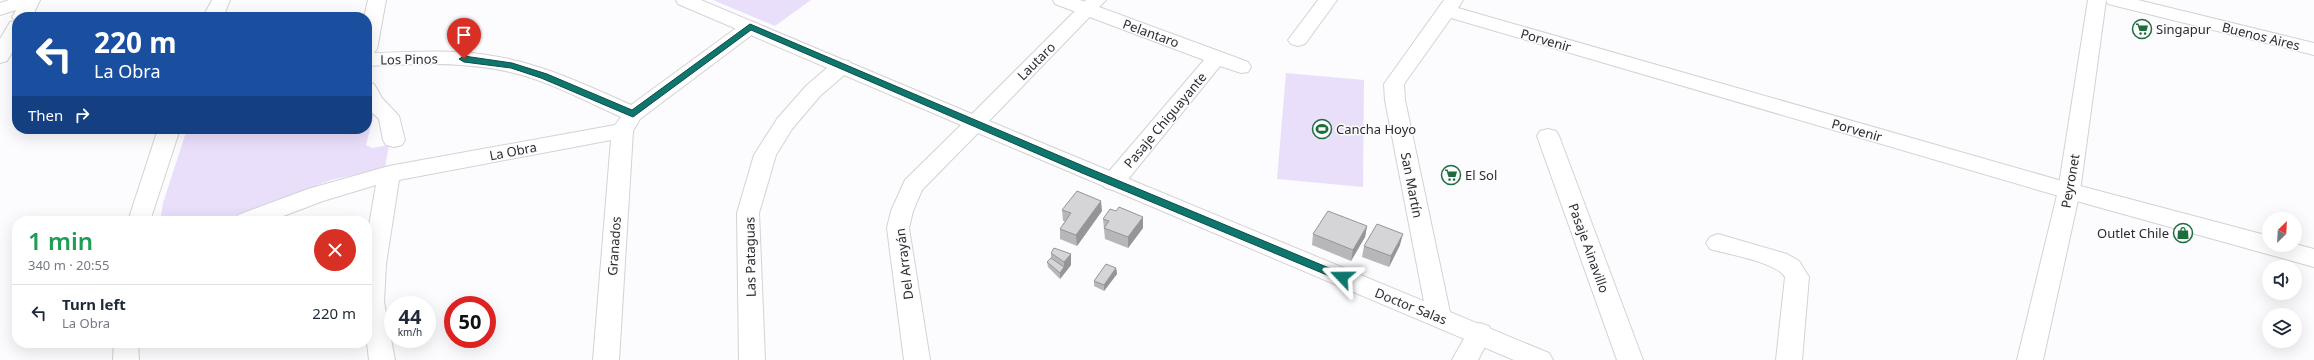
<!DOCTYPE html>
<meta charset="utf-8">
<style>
body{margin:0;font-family:"Noto Sans",sans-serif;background:#f6f6f7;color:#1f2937;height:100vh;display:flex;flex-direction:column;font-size:15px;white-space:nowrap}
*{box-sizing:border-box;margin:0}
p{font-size:13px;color:#747a83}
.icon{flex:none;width:22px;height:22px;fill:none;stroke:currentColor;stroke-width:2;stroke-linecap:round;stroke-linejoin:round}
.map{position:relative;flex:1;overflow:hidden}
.details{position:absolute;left:12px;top:216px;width:360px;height:132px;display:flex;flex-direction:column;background:#fff;border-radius:16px;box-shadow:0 4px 16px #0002}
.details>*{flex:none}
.banner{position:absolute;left:12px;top:12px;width:360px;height:122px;border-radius:16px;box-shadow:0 4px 16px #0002;background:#1a4fa0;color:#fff;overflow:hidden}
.needle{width:26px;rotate:24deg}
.buttons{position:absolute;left:2262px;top:212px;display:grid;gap:8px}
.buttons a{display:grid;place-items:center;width:40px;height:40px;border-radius:50%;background:#fff;box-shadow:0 4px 16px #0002;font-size:20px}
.speed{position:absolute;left:384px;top:296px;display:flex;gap:8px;font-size:20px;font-weight:700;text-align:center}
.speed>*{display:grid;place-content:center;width:52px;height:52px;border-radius:50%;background:#fff;box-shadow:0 4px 16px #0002;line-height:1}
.speed small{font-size:10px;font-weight:400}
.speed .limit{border:6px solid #d22;background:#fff;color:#111}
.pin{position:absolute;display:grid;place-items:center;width:34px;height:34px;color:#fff;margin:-41px -17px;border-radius:50% 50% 50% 0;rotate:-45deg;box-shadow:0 0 4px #0007}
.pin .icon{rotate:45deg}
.me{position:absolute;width:44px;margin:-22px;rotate:293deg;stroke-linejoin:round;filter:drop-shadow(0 0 3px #0008)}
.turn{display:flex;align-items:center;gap:14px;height:84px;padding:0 16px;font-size:18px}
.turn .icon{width:52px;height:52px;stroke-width:2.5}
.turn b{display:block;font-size:28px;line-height:34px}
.then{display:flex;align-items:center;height:38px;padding:0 16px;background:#0003;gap:8px;font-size:15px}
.round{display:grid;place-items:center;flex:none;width:42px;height:42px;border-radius:21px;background:#f6f6f7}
.summary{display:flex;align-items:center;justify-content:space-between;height:68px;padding:0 16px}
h1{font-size:24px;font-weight:600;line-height:30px;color:#1e9e55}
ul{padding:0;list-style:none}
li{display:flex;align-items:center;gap:12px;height:56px;padding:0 16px;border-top:1px solid #e0e1e3}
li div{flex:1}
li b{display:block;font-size:15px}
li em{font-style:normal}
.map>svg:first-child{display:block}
.green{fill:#eadffb}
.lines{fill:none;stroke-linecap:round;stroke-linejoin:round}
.minor-casing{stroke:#d3d2d5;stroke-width:2}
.major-casing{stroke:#d3d2d5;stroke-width:2}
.minor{fill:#fff;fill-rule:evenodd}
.major{fill:#fff;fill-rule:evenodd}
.wall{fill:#b7b6b9}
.shaded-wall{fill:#959496}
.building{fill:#d5d4d7;stroke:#959496}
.route{fill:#0f766e;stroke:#0a4d48}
.labels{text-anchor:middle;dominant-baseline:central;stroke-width:3;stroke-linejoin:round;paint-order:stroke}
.poi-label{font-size:13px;fill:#2d2c2d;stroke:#fcfbfe;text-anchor:start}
.street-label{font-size:13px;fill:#2d2c2d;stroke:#fcfbfe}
</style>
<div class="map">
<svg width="2314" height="360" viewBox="0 0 2314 360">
<rect width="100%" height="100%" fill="#fcfbfe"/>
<g class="green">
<path d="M713,0H811L775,26Z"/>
<path d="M1286,73L1364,80L1363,187L1277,179Z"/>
<path d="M367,109L374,114L366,145L372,148L389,145L385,168L331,180L224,221H160L163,203L187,129H367Z"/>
</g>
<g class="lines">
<defs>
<g id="minor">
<path d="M22,0H40L32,17H17V44L7,61L0,63V39L10,22L15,21L12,17Z"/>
<path d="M368,0H386L377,49L374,53C414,52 454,49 493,56C542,64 586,85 631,105L743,23L750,21L757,23L760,27L757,31L640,119L633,131L619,360H593L611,140L399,180L386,264L384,302L395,360H369L367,343V237L376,185L323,201L270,221H235L238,215L308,189L389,166L615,125L621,117C585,101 549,81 510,72C463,61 415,64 367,66V17H364Z"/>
<path d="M1053,0H1080L1224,53L1248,62L1251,67L1248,72L1241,73L1220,66L1121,188L1113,190L1105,188L1102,182L1105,176L1204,60L1055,4Z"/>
<path d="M1318,0H1337L1305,44L1298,46L1291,44L1288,40Z"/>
<path d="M1444,0H1463L1458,8L2069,183L2269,236V245L2295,244L2314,249V267L2069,199L1451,18L1404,84L1405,100L1451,317L1448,324L1439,327L1430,324L1427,317L1385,100L1384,84Z"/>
<path d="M2106,0H2138L2314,43V55L2108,4Z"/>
<path d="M842,60L849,61L852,66L849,71L820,96L792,129L776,155L759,213L765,360H739L737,213L754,155L777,119L806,86L835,61Z"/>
<path d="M367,82L374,84L382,98L399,116L405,140L402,145L394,147L386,145L383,140L379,119L367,108Z"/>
<path d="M1548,129L1556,131L1559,136L1643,360H1617L1537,136L1540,131Z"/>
<path d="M1718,234L1787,254L1799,261L1809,277L1802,360H1776L1785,277C1776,262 1727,254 1710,249L1706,243L1710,237Z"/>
<path d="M1480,323L1489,326L1492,333L1478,360H1452L1471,326Z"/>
</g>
<g id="major">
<path d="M9,0H37L35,4L0,15V3Z"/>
<path d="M212,0H230L223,17H203Z"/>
<path d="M676,0H701L972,114L1086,0H1106L989,121L1549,353L1553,360H1514L978,133L922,190L913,211L909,228L930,360H904L887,228L891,211L905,180L961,125L678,4Z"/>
<path d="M2088,0H2106L2080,191L2043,360H2017L2058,191Z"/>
<path d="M158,129H180L150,221H128Z"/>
<path d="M114,343H138L139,360H113Z"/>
</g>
</defs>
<use href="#minor" class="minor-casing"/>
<use href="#major" class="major-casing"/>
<use href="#minor" class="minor"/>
<use href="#major" class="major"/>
</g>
<g class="wall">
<path d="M1062,210L1102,211L1077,246L1060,239V229L1065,221H1063Z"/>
<path d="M1103,219L1143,228L1128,248L1105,239Z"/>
<path d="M1367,226L1365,237L1351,261L1312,245L1313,234Z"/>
<path d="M1400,245L1389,267L1362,257L1364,246Z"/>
<path d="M1051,253L1071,254V265L1060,279L1048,267L1047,262L1051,258Z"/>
<path d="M1116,268L1117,274L1104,291L1094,286V281Z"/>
</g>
<g class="shaded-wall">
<path d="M1101,201L1102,211L1077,246L1076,235Z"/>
<path d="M1143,217V228L1128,248V237Z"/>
<path d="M1367,226L1365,237L1351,261L1353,250Z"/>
<path d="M1403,234L1400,245L1389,267L1391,256Z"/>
<path d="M1071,254V265L1060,279V273L1064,267V262Z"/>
<path d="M1116,268L1117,274L1104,291V285Z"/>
</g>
<g class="building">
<path d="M1077,191L1101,201L1076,235L1060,229L1071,213L1062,210Z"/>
<path d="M1119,207L1143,217L1128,237L1104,228L1109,221L1103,219L1110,209L1116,211Z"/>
<path d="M1328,211L1367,226L1353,250L1313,234Z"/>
<path d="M1377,224L1403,234L1391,256L1364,246Z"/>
<path d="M1054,248L1071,254L1064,262L1051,253Z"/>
<path d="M1051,258L1064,267L1060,273L1047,262Z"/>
<path d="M1106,264L1116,268L1104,285L1094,281Z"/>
</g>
<path class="route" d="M750,24L1088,168L1346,275L1347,277L1342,281L1339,280L1082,173L751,30L633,117L541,78L511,68L464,62L459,59L464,56L512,63L547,74L632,110Z"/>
<defs>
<symbol id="supermarket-ring" viewBox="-11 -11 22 22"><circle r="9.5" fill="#fcfbfe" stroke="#1e6d3d" stroke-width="1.5"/><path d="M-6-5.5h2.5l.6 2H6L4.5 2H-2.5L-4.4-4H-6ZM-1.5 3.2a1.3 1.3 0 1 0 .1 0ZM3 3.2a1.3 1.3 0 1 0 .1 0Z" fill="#1e6d3d"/></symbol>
<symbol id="stadium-ring" viewBox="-11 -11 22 22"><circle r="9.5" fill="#fcfbfe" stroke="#1e6d3d" stroke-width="1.5"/><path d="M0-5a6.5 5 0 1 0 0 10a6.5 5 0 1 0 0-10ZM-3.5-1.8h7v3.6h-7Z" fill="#1e6d3d"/></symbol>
<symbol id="shop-ring" viewBox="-11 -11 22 22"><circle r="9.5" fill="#fcfbfe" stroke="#1e6d3d" stroke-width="1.5"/><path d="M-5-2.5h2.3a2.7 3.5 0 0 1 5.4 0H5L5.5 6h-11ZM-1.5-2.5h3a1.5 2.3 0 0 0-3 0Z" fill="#1e6d3d"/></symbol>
</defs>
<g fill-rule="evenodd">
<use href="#supermarket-ring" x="2131" y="18" width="22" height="22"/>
<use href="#stadium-ring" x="1311" y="118" width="22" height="22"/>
<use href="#supermarket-ring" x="1440" y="164" width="22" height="22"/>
<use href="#shop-ring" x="2172" y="222" width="22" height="22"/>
</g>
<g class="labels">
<g class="poi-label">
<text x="2156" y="29">Singapur</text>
<text x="1336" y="129">Cancha Hoyo</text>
<text x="1465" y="175">El Sol</text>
<text x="2169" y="233" text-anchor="end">Outlet Chile</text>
</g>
<g class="street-label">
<text transform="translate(1151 33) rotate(20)">Pelantaro</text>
<text transform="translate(2261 36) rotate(14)">Buenos Aires</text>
<text transform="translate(1546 40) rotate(16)">Porvenir</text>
<text transform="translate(409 59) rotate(-1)">Los Pinos</text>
<text transform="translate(1036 61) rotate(-45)">Lautaro</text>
<text transform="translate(1165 120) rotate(-50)">Pasaje Chiguayante</text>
<text transform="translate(1857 130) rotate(16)">Porvenir</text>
<text transform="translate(513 151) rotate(-11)">La Obra</text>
<text transform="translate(2070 181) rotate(-80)">Peyronet</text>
<text transform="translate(1412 185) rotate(79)">San Martín</text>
<text transform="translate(614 246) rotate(-86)">Granados</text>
<text transform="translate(1589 248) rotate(70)">Pasaje Ainavillo</text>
<text transform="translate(750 257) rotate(-91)">Las Pataguas</text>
<text transform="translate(904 264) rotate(-97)">Del Arrayán</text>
<text transform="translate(1411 306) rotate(22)">Doctor Salas</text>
</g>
</g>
</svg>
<div class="buttons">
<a><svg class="needle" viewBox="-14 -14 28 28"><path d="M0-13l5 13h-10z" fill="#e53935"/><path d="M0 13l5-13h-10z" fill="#747a83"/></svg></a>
<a><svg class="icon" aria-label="sound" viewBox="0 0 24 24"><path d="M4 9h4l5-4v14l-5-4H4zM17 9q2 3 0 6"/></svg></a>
<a><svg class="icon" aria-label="layers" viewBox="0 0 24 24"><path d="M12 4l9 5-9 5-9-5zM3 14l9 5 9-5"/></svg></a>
</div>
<div class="speed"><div>44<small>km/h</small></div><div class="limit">50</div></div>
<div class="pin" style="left:464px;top:59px;background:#d93025"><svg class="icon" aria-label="arrive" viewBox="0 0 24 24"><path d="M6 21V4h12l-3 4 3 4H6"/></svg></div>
<svg class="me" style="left:1342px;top:277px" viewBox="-20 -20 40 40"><path d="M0-17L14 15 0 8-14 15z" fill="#0f766e" stroke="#fff" stroke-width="4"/></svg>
<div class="banner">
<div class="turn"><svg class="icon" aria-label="left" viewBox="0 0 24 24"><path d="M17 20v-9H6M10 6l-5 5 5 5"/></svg><div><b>220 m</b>La Obra</div></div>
<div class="then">Then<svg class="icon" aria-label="right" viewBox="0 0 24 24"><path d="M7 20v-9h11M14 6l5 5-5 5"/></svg></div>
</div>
<section class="details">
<div class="summary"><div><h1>1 min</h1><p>340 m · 20:55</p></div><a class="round" style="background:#d93025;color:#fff"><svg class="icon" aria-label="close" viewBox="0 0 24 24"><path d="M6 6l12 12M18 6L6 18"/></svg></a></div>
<ul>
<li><svg class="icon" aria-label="left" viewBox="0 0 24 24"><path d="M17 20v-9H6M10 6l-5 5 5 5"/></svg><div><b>Turn left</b><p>La Obra</p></div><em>220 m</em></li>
</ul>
</section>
</div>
